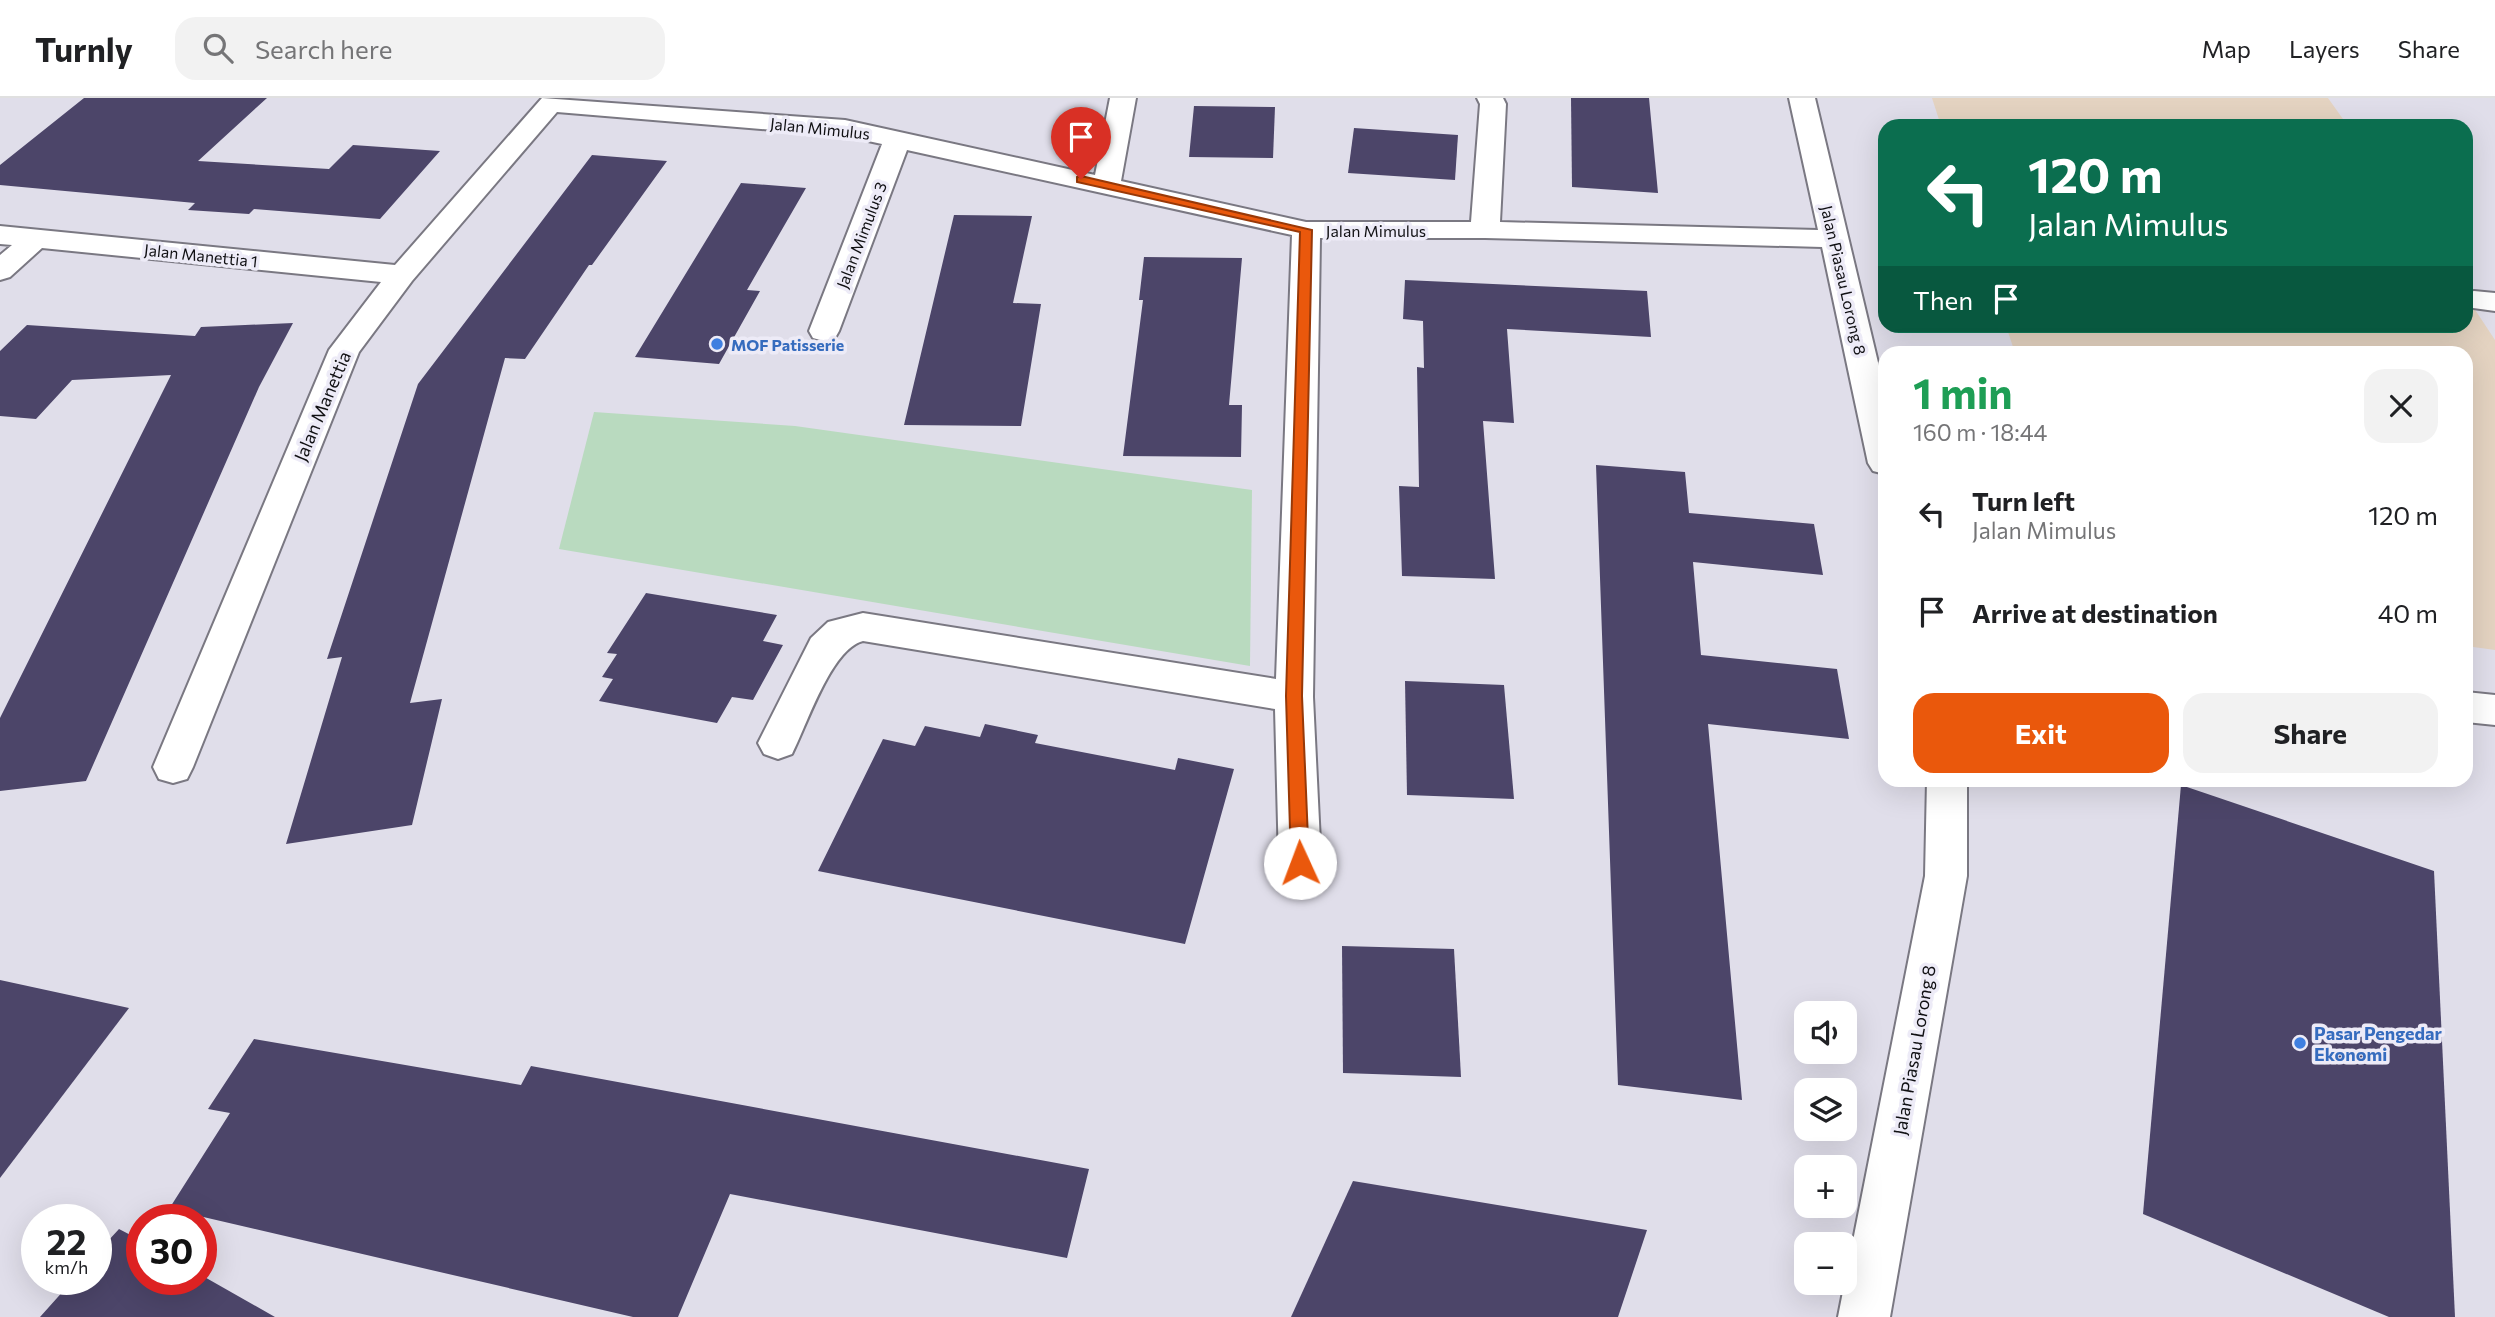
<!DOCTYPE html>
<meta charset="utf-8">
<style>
body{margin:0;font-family:Commissioner,sans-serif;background:#f2f2f2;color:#202124;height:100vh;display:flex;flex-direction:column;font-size:26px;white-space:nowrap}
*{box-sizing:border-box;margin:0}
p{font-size:23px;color:#757577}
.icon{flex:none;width:38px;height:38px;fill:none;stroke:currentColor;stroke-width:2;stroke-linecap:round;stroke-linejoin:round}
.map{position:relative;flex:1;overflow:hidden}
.panel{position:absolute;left:1878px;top:248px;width:595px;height:441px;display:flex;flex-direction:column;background:#fff;border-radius:21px;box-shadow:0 7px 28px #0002}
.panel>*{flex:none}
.top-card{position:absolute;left:1878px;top:21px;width:595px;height:214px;border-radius:21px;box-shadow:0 7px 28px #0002;background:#0b6e4f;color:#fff;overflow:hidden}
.controls{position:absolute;left:1794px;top:903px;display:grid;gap:14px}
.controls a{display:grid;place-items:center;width:63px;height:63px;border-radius:14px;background:#fff;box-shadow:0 7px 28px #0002;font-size:35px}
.speed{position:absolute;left:21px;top:1106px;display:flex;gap:14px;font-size:35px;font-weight:700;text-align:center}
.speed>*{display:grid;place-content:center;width:91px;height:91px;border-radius:50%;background:#fff;box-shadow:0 7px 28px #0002;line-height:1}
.speed small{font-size:18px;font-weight:400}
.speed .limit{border:10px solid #d22;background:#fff;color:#111}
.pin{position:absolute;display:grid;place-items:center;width:60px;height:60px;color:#fff;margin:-72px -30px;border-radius:50% 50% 50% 0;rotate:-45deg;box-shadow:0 0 7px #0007}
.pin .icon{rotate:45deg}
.me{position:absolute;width:77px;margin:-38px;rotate:358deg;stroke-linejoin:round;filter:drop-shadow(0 0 5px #0008)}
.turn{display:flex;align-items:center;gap:24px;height:147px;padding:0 35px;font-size:32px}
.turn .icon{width:91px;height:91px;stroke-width:2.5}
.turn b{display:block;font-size:49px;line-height:60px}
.then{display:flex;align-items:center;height:66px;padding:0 35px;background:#0003;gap:14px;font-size:26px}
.round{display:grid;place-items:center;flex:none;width:74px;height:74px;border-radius:21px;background:#f2f2f2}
.summary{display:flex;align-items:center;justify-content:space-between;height:119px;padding:0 35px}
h1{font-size:42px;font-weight:700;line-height:52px;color:#1e9e55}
.button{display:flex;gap:14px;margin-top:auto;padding:14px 35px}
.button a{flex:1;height:80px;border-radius:21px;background:#ea580c;color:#fff;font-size:28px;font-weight:700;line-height:80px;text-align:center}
.button a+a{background:#f2f2f2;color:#202124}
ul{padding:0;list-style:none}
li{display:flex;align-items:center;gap:21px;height:98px;padding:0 35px}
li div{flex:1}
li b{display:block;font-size:26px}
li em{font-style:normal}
header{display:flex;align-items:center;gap:42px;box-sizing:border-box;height:98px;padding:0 35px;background:#fff;border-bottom:2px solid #e0e0e0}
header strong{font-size:33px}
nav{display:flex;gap:38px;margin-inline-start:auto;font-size:24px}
.search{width:490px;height:63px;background:#f2f2f2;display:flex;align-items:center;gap:18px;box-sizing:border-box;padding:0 24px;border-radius:21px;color:#757577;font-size:26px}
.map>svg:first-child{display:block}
.industrial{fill:#e4d3c1}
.green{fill:#b9dabf}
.building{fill:#4c4569}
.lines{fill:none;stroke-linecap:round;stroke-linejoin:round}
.street-casing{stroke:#7a7882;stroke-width:4}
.street{fill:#fff;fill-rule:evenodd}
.route{fill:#ea580c;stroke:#983908;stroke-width:2}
.shop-dot{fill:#3f7fe0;stroke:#edebf7;stroke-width:2.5}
.labels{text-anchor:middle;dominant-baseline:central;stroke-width:7;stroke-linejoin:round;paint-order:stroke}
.far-street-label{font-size:16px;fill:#101013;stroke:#edebf7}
.far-shop-label{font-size:16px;font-weight:bold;fill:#366cbe;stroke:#edebf7;text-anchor:start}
.street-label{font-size:18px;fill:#101013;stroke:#edebf7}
.shop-label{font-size:18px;font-weight:bold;fill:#366cbe;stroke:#edebf7;text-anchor:start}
</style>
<header>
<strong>Turnly</strong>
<div class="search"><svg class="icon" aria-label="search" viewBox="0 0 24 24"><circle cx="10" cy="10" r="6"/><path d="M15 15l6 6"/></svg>Search here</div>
<nav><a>Map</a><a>Layers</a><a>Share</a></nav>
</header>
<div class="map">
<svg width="2495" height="1219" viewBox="0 0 2495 1219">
<rect width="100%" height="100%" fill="#e0deea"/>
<g class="industrial">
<path d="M1932,0H2328L2348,28H1941Z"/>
<path d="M2466,198L2495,242V552L2466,548V256L2015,255L2006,228H2466Z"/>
</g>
<path class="green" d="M594,314L795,328L1252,392L1250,568L559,451Z"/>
<g class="building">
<path d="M84,0H267L198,63L329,71L353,47L440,53L380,121L254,111L249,116L188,112L195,105L0,87V67Z"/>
<path d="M1571,0H1649L1658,95L1572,89Z"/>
<path d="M1194,8L1275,9L1273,60L1189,59Z"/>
<path d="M1354,30L1458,37L1455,82L1348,75Z"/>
<path d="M592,57L667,63L592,167H589L525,261L505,260L410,605L442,601L412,727L286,746L342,559L327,561L418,286Z"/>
<path d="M741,85L806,90L747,192L760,193L719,266L635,259Z"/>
<path d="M954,117L1032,118L1013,205L1041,206L1021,328L904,327Z"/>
<path d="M1144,159L1242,160L1229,307H1242L1241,359L1123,358L1143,202H1139Z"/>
<path d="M1405,182L1647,193L1651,239L1507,231L1514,325L1483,323L1495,481L1402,478L1399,388L1419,389L1417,269L1424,270L1423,223L1403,221Z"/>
<path d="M293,225L259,289L86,683L0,693V620L171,277L72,282L36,321L0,318V253L27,227L195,238L201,229Z"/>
<path d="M1596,367L1685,374L1689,415L1814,426L1823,477L1693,464L1701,557L1837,571L1849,641L1708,626L1742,1002L1618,987Z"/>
<path d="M646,495L777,517L763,543L783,547L753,602L732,599L717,625L599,603L613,581L602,579L617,556L607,555Z"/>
<path d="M1405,583L1504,587L1514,701L1407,697Z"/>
<path d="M985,626L1038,637L1035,645L1175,672L1178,660L1234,671L1185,846L818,773L883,641L915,648L925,628L980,639Z"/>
<path d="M2181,687L2434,773L2455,1219H2389L2143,1116Z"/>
<path d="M1342,848L1454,851L1461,979L1343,975Z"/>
<path d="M0,882L129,910L0,1080Z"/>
<path d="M254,941L521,987L531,968L1089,1071L1067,1160L730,1096L678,1219H633L169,1111L230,1015L208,1011Z"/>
<path d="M1353,1083L1647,1132L1618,1219H1291Z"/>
<path d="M119,1131L142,1143V1181H201V1177L275,1219H40L74,1181H96V1156Z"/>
</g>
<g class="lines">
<defs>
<g id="street">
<path d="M542,0L845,22L1095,77L1110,0H1136L1121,83L1306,124H1471L1480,6L1477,0H1503L1506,6L1500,124L1818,132L1789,0H1815L1885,294V376L1873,373L1868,365L1822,149L1485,140H1320L1313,599L1321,765L1315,778L1300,783L1285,778L1279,765L1275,611L863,543C831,551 807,627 792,656L778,661L764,656L758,645L811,540L828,524L863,515L1276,581L1292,137L907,52L839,233L835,240L824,243L813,240L809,233L882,46L845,38L557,14L412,183L359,254L193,669L187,681L173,685L159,681L153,669L329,252L381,184L42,150L10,179L0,182V157L12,147L0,146V128L395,167Z"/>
<path d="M2474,193L2495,195V213L2466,209V195Z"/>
<path d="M2466,594L2495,597V627L2466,624Z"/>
<path d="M1927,682H1967V778L1890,1219H1838L1925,778Z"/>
</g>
</defs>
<use href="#street" class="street-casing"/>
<use href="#street" class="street"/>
</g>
<path class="route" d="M1081,78L1312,132L1302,598L1309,765L1300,773L1291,765L1286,598L1300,134L1077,84V79Z"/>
<g class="shop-dot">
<circle cx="717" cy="246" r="7"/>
<circle cx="2300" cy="945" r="7"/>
</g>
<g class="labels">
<g class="far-street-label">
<text transform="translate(820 30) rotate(6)">Jalan Mimulus</text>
<text x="1376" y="132">Jalan Mimulus</text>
<text transform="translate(861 137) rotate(-69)">Jalan Mimulus 3</text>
<text transform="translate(201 157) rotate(6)">Jalan Manettia 1</text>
<text transform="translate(1844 182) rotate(77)">Jalan Piasau Lorong 8</text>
</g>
<g class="far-shop-label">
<text x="731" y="246">MOF Patisserie</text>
</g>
<g class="street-label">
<text transform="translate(322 308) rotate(-67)">Jalan Manettia</text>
<text transform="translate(1914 952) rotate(-80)">Jalan Piasau Lorong 8</text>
</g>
<g class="shop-label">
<text x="2314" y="935">Pasar Pengedar<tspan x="2314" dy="21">Ekonomi</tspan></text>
</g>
</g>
</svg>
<div class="controls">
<a><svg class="icon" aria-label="sound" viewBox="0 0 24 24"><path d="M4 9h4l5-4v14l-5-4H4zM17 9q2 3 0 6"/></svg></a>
<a><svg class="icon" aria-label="layers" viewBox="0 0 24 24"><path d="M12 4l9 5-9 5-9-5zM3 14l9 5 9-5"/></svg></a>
<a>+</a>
<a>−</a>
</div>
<div class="speed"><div>22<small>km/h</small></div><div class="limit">30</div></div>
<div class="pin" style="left:1081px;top:81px;background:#d93025"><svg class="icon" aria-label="arrive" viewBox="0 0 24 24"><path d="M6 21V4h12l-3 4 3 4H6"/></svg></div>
<svg class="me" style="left:1300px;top:765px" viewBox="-20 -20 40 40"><circle r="19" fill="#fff"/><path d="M0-13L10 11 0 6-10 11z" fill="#ea580c"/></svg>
<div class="top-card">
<div class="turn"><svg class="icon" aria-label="left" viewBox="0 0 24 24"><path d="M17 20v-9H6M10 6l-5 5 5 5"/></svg><div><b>120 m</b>Jalan Mimulus</div></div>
<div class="then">Then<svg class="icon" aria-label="arrive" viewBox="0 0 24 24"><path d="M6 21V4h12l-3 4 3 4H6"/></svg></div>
</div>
<section class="panel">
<div class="summary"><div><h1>1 min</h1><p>160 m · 18:44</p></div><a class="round"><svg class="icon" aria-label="close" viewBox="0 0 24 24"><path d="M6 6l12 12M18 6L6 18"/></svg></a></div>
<ul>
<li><svg class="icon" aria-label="left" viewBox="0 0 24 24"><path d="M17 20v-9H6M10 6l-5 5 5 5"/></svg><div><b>Turn left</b><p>Jalan Mimulus</p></div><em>120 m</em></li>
<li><svg class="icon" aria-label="arrive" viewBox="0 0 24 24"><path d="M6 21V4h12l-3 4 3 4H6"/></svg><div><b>Arrive at destination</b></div><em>40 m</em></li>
</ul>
<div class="button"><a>Exit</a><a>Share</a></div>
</section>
</div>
